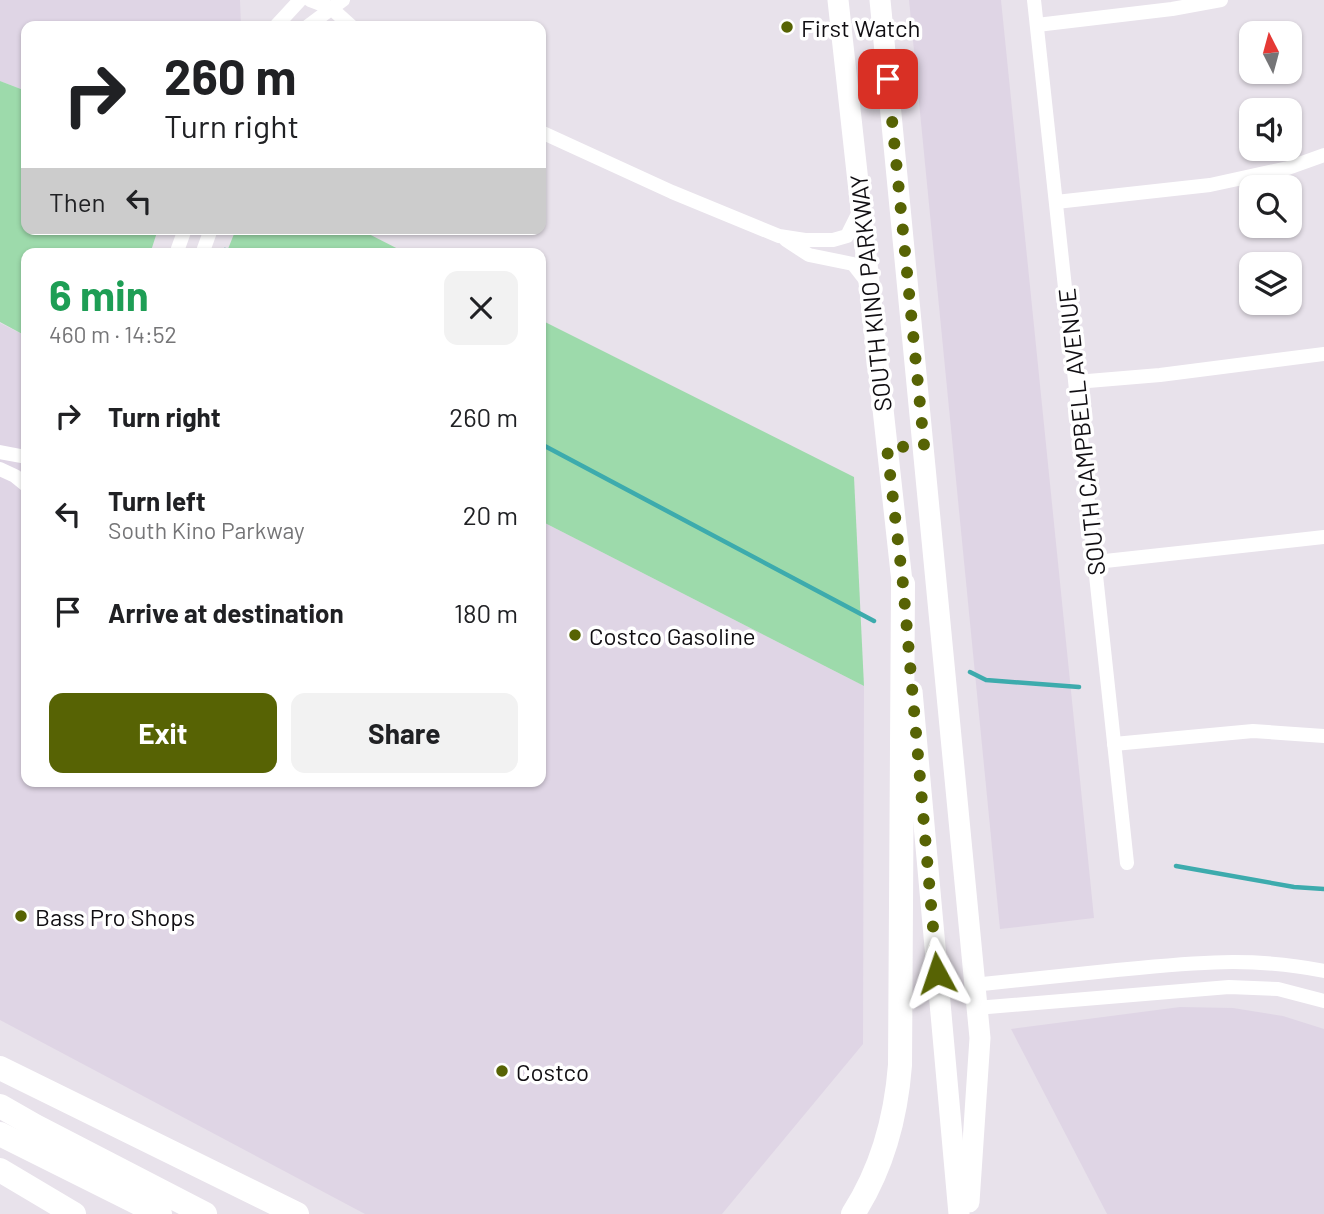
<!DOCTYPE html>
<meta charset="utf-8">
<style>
body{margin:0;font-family:Barlow,sans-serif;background:#f2f2f2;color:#202124;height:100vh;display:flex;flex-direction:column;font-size:26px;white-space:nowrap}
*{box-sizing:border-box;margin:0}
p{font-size:23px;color:#757577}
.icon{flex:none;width:38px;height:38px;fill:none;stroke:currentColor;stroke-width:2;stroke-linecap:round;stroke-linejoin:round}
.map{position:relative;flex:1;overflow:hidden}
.side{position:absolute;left:21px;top:248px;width:525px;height:539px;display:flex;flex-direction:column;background:#fff;border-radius:14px;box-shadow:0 2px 5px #0004}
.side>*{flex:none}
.top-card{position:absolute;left:21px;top:21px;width:525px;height:214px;border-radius:14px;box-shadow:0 2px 5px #0004;background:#fff;color:#202124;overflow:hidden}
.needle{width:46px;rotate:354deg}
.tools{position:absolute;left:1239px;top:21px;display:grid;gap:14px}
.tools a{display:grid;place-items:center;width:63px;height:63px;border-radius:14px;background:#fff;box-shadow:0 2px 5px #0004;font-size:35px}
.pin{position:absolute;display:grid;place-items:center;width:60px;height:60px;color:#fff;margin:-30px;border-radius:14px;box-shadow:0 4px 10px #0006}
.me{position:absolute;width:77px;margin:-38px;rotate:355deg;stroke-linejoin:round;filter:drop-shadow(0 0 5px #0008)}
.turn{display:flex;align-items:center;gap:24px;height:147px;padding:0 28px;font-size:32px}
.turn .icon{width:91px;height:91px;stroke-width:2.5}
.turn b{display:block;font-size:49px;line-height:60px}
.then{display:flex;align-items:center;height:66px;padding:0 28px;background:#0003;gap:14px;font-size:26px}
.round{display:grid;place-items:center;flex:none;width:74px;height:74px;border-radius:14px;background:#f2f2f2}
.head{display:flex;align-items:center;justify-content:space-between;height:119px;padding:0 28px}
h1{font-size:42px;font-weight:700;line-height:52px;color:#1e9e55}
.button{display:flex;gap:14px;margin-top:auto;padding:14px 28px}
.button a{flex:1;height:80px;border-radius:14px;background:#576304;color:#fff;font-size:28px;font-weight:700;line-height:80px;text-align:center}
.button a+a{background:#f2f2f2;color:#202124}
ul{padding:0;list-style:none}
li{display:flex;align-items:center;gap:21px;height:98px;padding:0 28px}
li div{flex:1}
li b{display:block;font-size:26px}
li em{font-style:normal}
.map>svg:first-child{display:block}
.built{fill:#dfd5e5}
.green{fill:#9ddaab}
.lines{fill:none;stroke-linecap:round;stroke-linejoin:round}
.stream{stroke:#3dabad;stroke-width:4.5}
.street{stroke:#fff;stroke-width:14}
.primary{stroke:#fff;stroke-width:21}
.highway{stroke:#fff;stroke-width:24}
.route{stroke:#576304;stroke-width:12;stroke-dasharray:0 21.6}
.poi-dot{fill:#576304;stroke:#fff;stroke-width:2.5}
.labels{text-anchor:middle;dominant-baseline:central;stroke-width:7;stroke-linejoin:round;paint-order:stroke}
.poi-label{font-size:24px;fill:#100e12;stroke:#fff;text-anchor:start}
.street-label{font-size:24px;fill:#100e12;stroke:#fff}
</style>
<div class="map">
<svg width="1324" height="1214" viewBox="0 0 1324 1214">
<rect width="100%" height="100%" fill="#e8e2eb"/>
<g class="built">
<path d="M0,0H240L241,26H26V91L0,81Z"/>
<path d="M909,0H1001L1094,918L1000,929Z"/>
<path d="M0,323L26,336V782H541V521L864,686L863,1044L722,1214H365L0,1020Z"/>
<path d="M1180,1007L1233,1008L1283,1016L1324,1029V1214H1107L1011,1029Z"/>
</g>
<g class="green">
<path d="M0,81L26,91V229H158L150,254H26V336L0,322Z"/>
<path d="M236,229H359L408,254H226Z"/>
<path d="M541,320L854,477L864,686L541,521Z"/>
</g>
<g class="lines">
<g class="stream">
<path d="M225,250L226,254"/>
<path d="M541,444L874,621"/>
<path d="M970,672L986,680L1079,687"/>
<path d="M1176,866L1294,887L1324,889"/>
</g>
<g class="street">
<path d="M310,0L331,8L351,26"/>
<path d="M1034,0L1127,863"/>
<path d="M1037,25L1172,9L1221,0"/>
<path d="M276,26L300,0"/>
<path d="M308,26L343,0"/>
<path d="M541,132L672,192L779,236L805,240H833L847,236L859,212"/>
<path d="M1056,202L1210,185L1288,168L1324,155"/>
<path d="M786,240L809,255L853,264L867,282"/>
<path d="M176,254L185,229"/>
<path d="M202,254L211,229"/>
<path d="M1076,382L1160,375L1324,354"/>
<path d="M0,452L26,457"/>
<path d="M0,469L15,476L26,485"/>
<path d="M1096,562L1324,537"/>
<path d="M1114,744L1253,731L1324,736"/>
<path d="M973,985C1021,980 1069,975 1117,970C1188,963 1253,956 1324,971"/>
<path d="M976,1008L1229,987L1278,989L1324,1001"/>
</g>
<g class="primary">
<path d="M838,0L904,600"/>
<path d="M880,0L980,1038L969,1202"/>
<path d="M912,691L959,1214"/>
</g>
<g class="highway">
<path d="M0,1068L297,1214"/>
<path d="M0,1106L35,1126L205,1214"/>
<path d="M0,1134L160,1214"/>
<path d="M0,1170L74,1214"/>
<path d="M853,1214C882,1169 896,1117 900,1065L903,584"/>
</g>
</g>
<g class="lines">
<path class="route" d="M888,79L924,445L887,448L903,584L937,973"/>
</g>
<g class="poi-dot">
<circle cx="787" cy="27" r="7"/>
<circle cx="575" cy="635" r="7"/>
<circle cx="21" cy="916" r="7"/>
<circle cx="502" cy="1071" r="7"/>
</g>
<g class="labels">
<g class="poi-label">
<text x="801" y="27">First Watch</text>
<text x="589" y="635">Costco Gasoline</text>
<text x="35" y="916">Bass Pro Shops</text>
<text x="516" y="1071">Costco</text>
</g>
<g class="street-label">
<text transform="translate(870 293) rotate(-96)">SOUTH KINO PARKWAY</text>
<text transform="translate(1081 432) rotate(-96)">SOUTH CAMPBELL AVENUE</text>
</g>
</g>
</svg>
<div class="tools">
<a><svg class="needle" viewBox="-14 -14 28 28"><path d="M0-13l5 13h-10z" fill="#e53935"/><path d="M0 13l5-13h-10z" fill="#757577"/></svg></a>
<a><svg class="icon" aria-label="sound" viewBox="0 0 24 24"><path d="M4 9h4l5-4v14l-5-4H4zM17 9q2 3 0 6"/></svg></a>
<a><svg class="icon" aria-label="search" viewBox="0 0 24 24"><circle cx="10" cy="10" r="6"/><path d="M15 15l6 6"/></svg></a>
<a><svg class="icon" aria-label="layers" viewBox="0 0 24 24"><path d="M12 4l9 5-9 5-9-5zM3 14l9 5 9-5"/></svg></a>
</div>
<div class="pin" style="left:888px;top:79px;background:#d93025"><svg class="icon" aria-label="arrive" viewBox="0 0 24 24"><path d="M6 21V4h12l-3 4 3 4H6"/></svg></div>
<svg class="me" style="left:937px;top:973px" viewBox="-20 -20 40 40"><path d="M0-17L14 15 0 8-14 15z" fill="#576304" stroke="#fff" stroke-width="4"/></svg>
<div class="top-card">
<div class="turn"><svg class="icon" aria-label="right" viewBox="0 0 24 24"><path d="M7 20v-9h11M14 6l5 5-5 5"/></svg><div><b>260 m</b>Turn right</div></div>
<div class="then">Then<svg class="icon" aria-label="left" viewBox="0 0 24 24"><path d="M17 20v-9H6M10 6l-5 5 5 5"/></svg></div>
</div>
<section class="side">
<div class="head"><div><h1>6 min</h1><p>460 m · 14:52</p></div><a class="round"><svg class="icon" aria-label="close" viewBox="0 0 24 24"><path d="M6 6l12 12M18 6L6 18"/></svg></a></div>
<ul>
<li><svg class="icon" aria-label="right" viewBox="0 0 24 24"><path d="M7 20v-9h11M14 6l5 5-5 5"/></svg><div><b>Turn right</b></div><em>260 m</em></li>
<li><svg class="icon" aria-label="left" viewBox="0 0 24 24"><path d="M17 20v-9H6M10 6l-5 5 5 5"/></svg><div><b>Turn left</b><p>South Kino Parkway</p></div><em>20 m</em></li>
<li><svg class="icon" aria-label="arrive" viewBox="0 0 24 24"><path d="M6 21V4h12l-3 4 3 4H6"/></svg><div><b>Arrive at destination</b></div><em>180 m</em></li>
</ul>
<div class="button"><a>Exit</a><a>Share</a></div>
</section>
</div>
